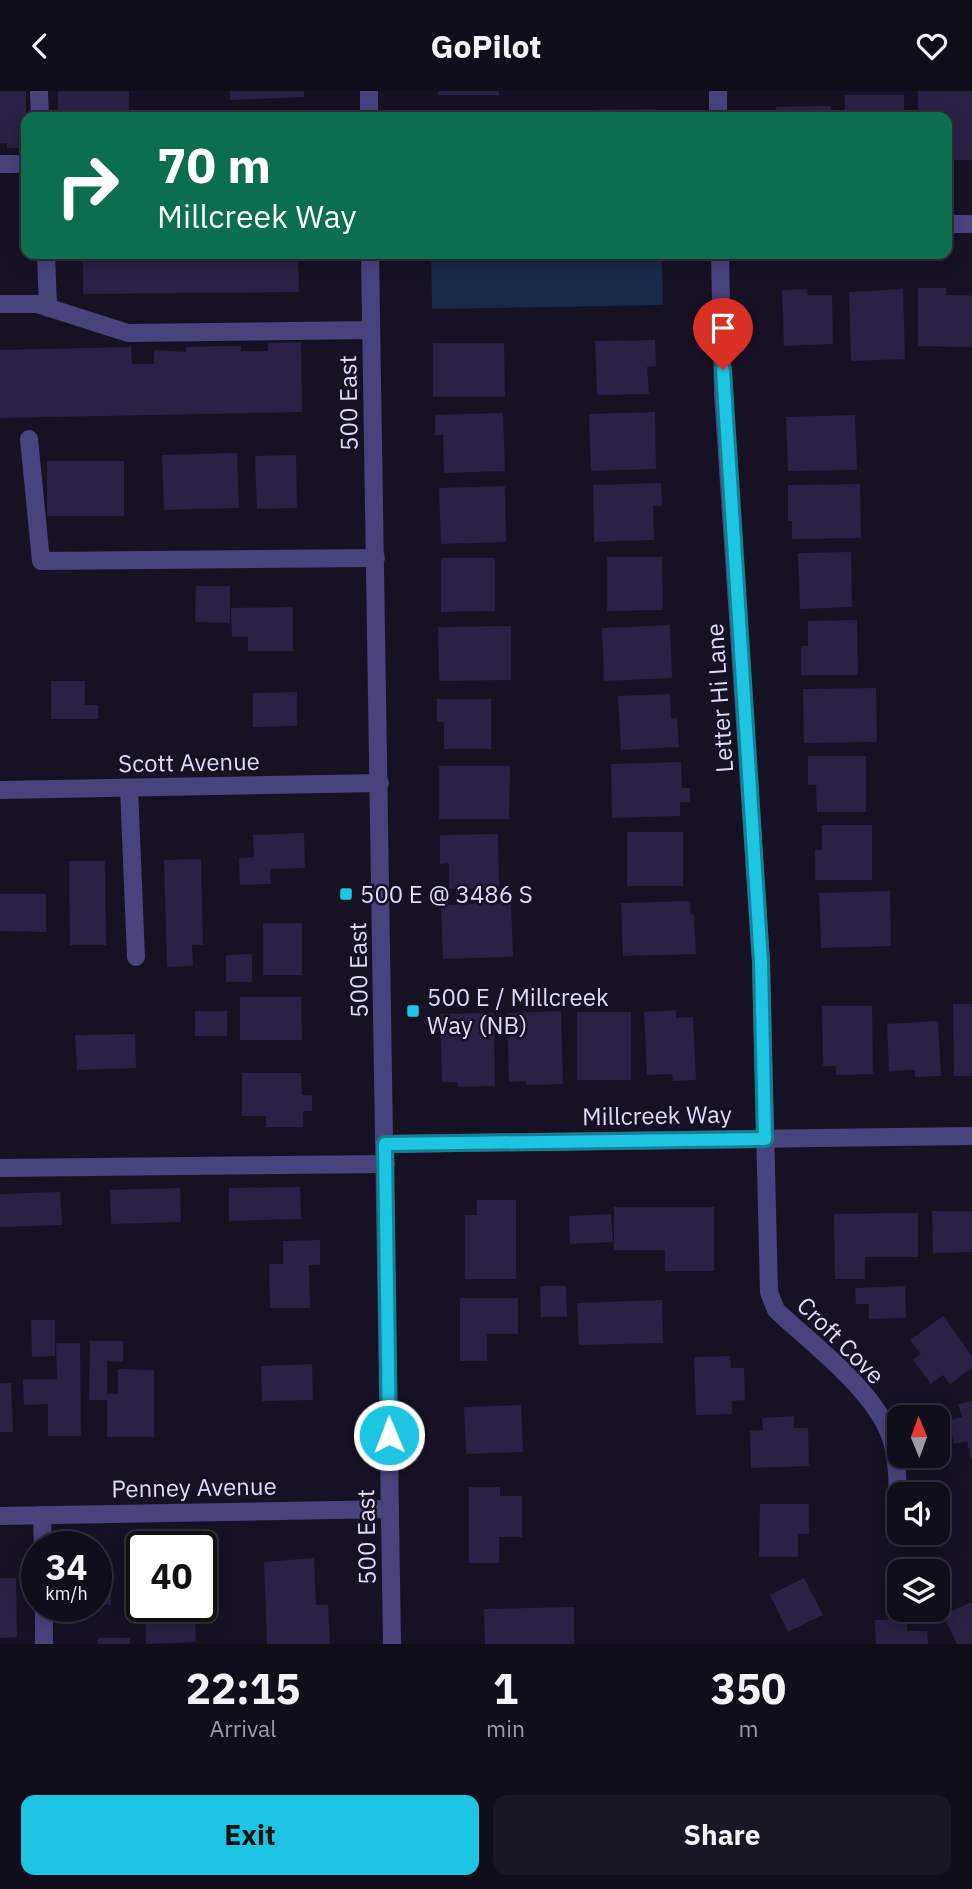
<!DOCTYPE html>
<style>
body{margin:0;font-family:"IBM Plex Sans",sans-serif;background:#191724;color:#f1f3f6;height:100vh;display:flex;flex-direction:column;font-size:26px;white-space:nowrap}
*{box-sizing:border-box;margin:0}
p{font-size:23px;color:#9c9ca3}
.icon{flex:none;width:38px;height:38px;fill:none;stroke:currentColor;stroke-width:2;stroke-linecap:round;stroke-linejoin:round}
.map{position:relative;height:1553px;overflow:hidden}
.details{display:flex;flex-direction:column;background:#100e1b;flex:1}
.details>*{flex:none}
.top-card{position:absolute;left:21px;top:21px;width:931px;height:147px;border-radius:14px;box-shadow:0 4px 18px #0003,0 0 0 2px #302e3a;background:#0b6e4f;color:#fff;overflow:hidden}
.needle{width:46px;rotate:359deg}
.buttons{position:absolute;left:887px;top:1314px;display:grid;gap:14px}
.buttons a{display:grid;place-items:center;width:63px;height:63px;border-radius:14px;background:#100e1b;box-shadow:0 4px 18px #0003,0 0 0 2px #302e3a;font-size:35px}
.speed{position:absolute;left:21px;top:1440px;display:flex;gap:14px;font-size:35px;font-weight:700;text-align:center}
.speed>*{display:grid;place-content:center;width:91px;height:91px;border-radius:50%;background:#100e1b;box-shadow:0 4px 18px #0003,0 0 0 2px #302e3a;line-height:1}
.speed small{font-size:18px;font-weight:400}
.speed .limit{border:4px solid #111;border-radius:10px;background:#fff;color:#111}
.pin{position:absolute;display:grid;place-items:center;width:60px;height:60px;color:#fff;margin:-72px -30px;border-radius:50% 50% 50% 0;rotate:-45deg;box-shadow:0 0 7px #0007}
.pin .icon{rotate:45deg}
.me{position:absolute;width:77px;margin:-38px;rotate:359deg;stroke-linejoin:round;filter:drop-shadow(0 0 5px #0008)}
.turn{display:flex;align-items:center;gap:24px;height:147px;padding:0 21px;font-size:32px}
.turn .icon{width:91px;height:91px;stroke-width:2.5}
.turn b{display:block;font-size:49px;line-height:60px}
.eta{display:flex;justify-content:space-evenly;align-items:center;height:119px;text-align:center}
.eta b{font-size:42px;font-weight:700;line-height:49px}
.action{display:flex;gap:14px;margin-top:auto;padding:14px 21px}
.action a{flex:1;height:80px;border-radius:14px;background:#1dc5e3;color:#111;font-size:28px;font-weight:700;line-height:80px;text-align:center}
.action a+a{background:#191724;color:#f1f3f6}
header{display:flex;justify-content:space-between;align-items:center;height:91px;padding:0 21px;background:#100e1b;font-size:32px;font-weight:700}
.map>svg:first-child{display:block}
.water{fill:#172849}
.building{fill:#292043}
.lines{fill:none;stroke-linecap:round;stroke-linejoin:round}
.minor{stroke:#48437d;stroke-width:18}
.route-casing{stroke:#138094;stroke-width:18}
.route{stroke:#1dc5e3;stroke-width:12}
.poi-dot{fill:#1dc5e3;stroke:#161224;stroke-width:2.5}
.labels{text-anchor:middle;dominant-baseline:central;stroke-width:5;stroke-linejoin:round;paint-order:stroke}
.street-label{font-size:24px;fill:#dfdafa;stroke:#161224}
.poi-label{font-size:24px;fill:#dfdafa;stroke:#161224;text-anchor:start}
</style>
<header><svg class="icon" aria-label="back" viewBox="0 0 24 24"><path d="M15 5l-7 7 7 7"/></svg>GoPilot<svg class="icon" aria-label="heart" viewBox="0 0 24 24"><path d="M12 20l-8-8c-3-5 5-10 8-4 3-6 11-1 8 4z"/></svg></header>
<div class="map">
<svg width="972" height="1553" viewBox="0 0 972 1553">
<rect width="100%" height="100%" fill="#161224"/>
<path class="water" d="M431,163H662L663,214L432,218Z"/>
<g class="building">
<path d="M0,0H26V57H7V52H0Z"/>
<path d="M58,0H129V26L58,24Z"/>
<path d="M230,0H304V6L230,9Z"/>
<rect x="438" y="0" width="61" height="4"/>
<path d="M918,0H972V69H947V26H918Z"/>
<rect x="845" y="4" width="59" height="22"/>
<path d="M831,15V26H777L776,16Z"/>
<path d="M655,18V26H581V19Z"/>
<path d="M514,21V26H431V24Z"/>
<path d="M83,163H298L299,201L83,203Z"/>
<path d="M918,197H946V204H972V256L918,255Z"/>
<path d="M807,198L808,204H832L833,253L784,255L782,199Z"/>
<path d="M903,198L905,268L851,270L849,201Z"/>
<path d="M655,249L656,275L647,276L649,303L597,304L595,250Z"/>
<path d="M301,251L302,321L0,327V259L131,256L132,273H154V259L186,261V256L225,255H241V260H268V252Z"/>
<path d="M433,252H504L505,306H433Z"/>
<path d="M655,321L656,378L591,380L589,323Z"/>
<path d="M503,322L505,380L444,382L443,344H435V324Z"/>
<path d="M855,324L857,379L788,380L786,326Z"/>
<path d="M237,362L239,417L164,419L162,364Z"/>
<path d="M296,364L297,417L257,418L255,365Z"/>
<rect x="47" y="370" width="77" height="55"/>
<path d="M661,392L662,415H653L654,449L594,451L593,394Z"/>
<path d="M860,393L861,447L792,448V430H788V394Z"/>
<path d="M505,395L506,451L441,453L439,397Z"/>
<path d="M851,461L852,516L800,518L798,462Z"/>
<path d="M607,466H662L663,519L607,520Z"/>
<path d="M441,467H495V520L441,521Z"/>
<path d="M196,495H230V532L195,531Z"/>
<path d="M293,516V560H248V546H232L231,517Z"/>
<path d="M857,529L858,584H801V555H808V530Z"/>
<path d="M670,534L672,587L604,590L602,537Z"/>
<path d="M511,535V589L439,590L438,536Z"/>
<path d="M51,590H85V614H98V628H51Z"/>
<path d="M876,597L877,651L804,652L803,598Z"/>
<path d="M297,601V635L253,636V602Z"/>
<path d="M670,603L671,627H677L679,656L621,659L618,605Z"/>
<path d="M437,608H491V658H444V631H437Z"/>
<path d="M808,665H866V721H817L816,694H808Z"/>
<path d="M681,671L682,697H690V711H680V725L612,727L611,673Z"/>
<path d="M439,675H510L509,728H439Z"/>
<path d="M822,734H872V789H815V759H822Z"/>
<rect x="627" y="741" width="56" height="54"/>
<path d="M304,742L305,777L270,778L271,793L240,794L239,767L254,766L253,744Z"/>
<path d="M498,743L499,797L449,798V772L440,773V744Z"/>
<path d="M201,768L203,854H192L193,875L167,876L164,769Z"/>
<path d="M69,770H105L106,854H70Z"/>
<path d="M890,800L891,855L821,857L819,802Z"/>
<path d="M0,803H46V841L0,840Z"/>
<path d="M690,810L691,824L694,823L696,863L623,865L621,812Z"/>
<path d="M511,812L513,866L443,868L441,814Z"/>
<rect x="263" y="832" width="39" height="52"/>
<path d="M252,863V891H226V864Z"/>
<path d="M240,906H301L302,949H240Z"/>
<path d="M953,913H972V985H954Z"/>
<path d="M822,915H872L873,983L836,984V975H823Z"/>
<path d="M676,919V927L693,926L696,989L673,990L672,983L647,984L644,921Z"/>
<rect x="195" y="920" width="32" height="25"/>
<path d="M561,920L563,993L526,994V990L509,991L507,922Z"/>
<rect x="577" y="921" width="54" height="68"/>
<path d="M494,922L495,995L458,996V991H442L440,923Z"/>
<path d="M938,930L941,985L915,986V979L889,980L887,933Z"/>
<path d="M135,943L136,977L77,979L75,944Z"/>
<path d="M242,982H301L302,1004H312V1020H303V1036H266V1025H242Z"/>
<path d="M300,1096L301,1128L229,1130V1097Z"/>
<path d="M180,1097L181,1131L111,1133L110,1099Z"/>
<path d="M60,1101L62,1134L0,1136V1103Z"/>
<path d="M477,1109H516V1188H465V1124H477Z"/>
<path d="M614,1116H714V1180H665V1159H614Z"/>
<path d="M932,1120H972V1161L933,1162Z"/>
<path d="M918,1122V1166H865V1188H835L834,1123Z"/>
<path d="M611,1123L613,1151L570,1153L569,1125Z"/>
<path d="M320,1149V1174H309L310,1217H270L269,1173H283V1150Z"/>
<path d="M540,1195H566L567,1226H541Z"/>
<path d="M905,1195L906,1227L869,1228V1213H856L855,1197Z"/>
<path d="M460,1207H518V1243H487V1270H460Z"/>
<path d="M662,1209L663,1252L579,1254L577,1212Z"/>
<path d="M943,1225L972,1265V1277L950,1293L943,1284L931,1293L913,1269L921,1263L910,1249Z"/>
<path d="M31,1229H55V1265L32,1266Z"/>
<path d="M90,1250H123V1271L107,1270V1303H118V1278L154,1279V1346H107V1309H89Z"/>
<path d="M56,1252H80L81,1345H48V1313L24,1314L23,1288H57Z"/>
<path d="M730,1265L731,1277H744L745,1309L732,1310V1323L696,1324L694,1266Z"/>
<path d="M312,1273L313,1309L262,1310L261,1275Z"/>
<path d="M0,1292H11L13,1341H0Z"/>
<path d="M972,1310V1367H971L967,1350L954,1353L949,1329L962,1326L958,1313Z"/>
<path d="M521,1314L523,1361L466,1363L464,1316Z"/>
<path d="M794,1325V1337H808L809,1375L751,1377L750,1340L763,1339L762,1327Z"/>
<path d="M469,1396H500V1405H522V1446H499V1472H469Z"/>
<path d="M760,1413H809V1443H798V1466H759Z"/>
<path d="M314,1467L316,1514L328,1513L330,1553H267L264,1471Z"/>
<rect x="96" y="1478" width="15" height="36"/>
<path d="M0,1487H16L17,1546L0,1547Z"/>
<path d="M804,1487L823,1524L788,1541L770,1504Z"/>
<path d="M209,1495L210,1531H195L196,1551L146,1553L145,1516H201V1496Z"/>
<path d="M972,1511V1553H957L943,1524Z"/>
<path d="M574,1516V1553H485L484,1518Z"/>
<path d="M907,1528V1540H927L928,1553H876L875,1529Z"/>
<rect x="98" y="1547" width="32" height="6"/>
</g>
<g class="lines">
<g class="minor">
<path d="M369,0V26"/>
<path d="M718,0V26"/>
<path d="M39,2L40,26"/>
<path d="M0,73H26"/>
<path d="M947,133H972"/>
<path d="M46,163L48,217"/>
<path d="M370,163L392,1553"/>
<path d="M720,163L723,303L761,871L769,1201L776,1219C812,1253 866,1293 887,1337C901,1367 897,1407 898,1439"/>
<path d="M0,213H37L128,242L371,239"/>
<path d="M29,348L41,470L376,467"/>
<path d="M129,697L136,866"/>
<path d="M0,699L380,692"/>
<path d="M385,1053L972,1045"/>
<path d="M0,1077L386,1073"/>
<path d="M42,1424L43,1456"/>
<path d="M0,1425L390,1418"/>
<path d="M44,1516V1553"/>
</g>
</g>
<g class="lines">
<defs>
<path id="route" d="M389,1344L385,1053L765,1048L761,871L723,279"/>
</defs>
<use href="#route" class="route-casing"/>
<use href="#route" class="route"/>
</g>
<g class="poi-dot">
<rect x="339" y="796" width="14" height="14" rx="3.5"/>
<rect x="406" y="913" width="14" height="14" rx="3.5"/>
</g>
<g class="labels">
<g class="street-label">
<text transform="translate(348 312) rotate(-91)">500 East</text>
<text transform="translate(719 607) rotate(-94)">Letter Hi Lane</text>
<text transform="translate(189 671) rotate(-1)">Scott Avenue</text>
<text transform="translate(358 879) rotate(-91)">500 East</text>
<text transform="translate(657 1024) rotate(-1)">Millcreek Way</text>
<text transform="translate(841 1249) rotate(45)">Croft Cove</text>
<text transform="translate(194 1396) rotate(-1)">Penney Avenue</text>
<text transform="translate(366 1446) rotate(-91)">500 East</text>
</g>
<g class="poi-label">
<text x="360" y="803">500 E @ 3486 S</text>
<text x="427" y="906">500 E / Millcreek<tspan x="427" dy="28">Way (NB)</tspan></text>
</g>
</g>
</svg>
<div class="buttons">
<a><svg class="needle" viewBox="-14 -14 28 28"><path d="M0-13l5 13h-10z" fill="#e53935"/><path d="M0 13l5-13h-10z" fill="#9c9ca3"/></svg></a>
<a><svg class="icon" aria-label="sound" viewBox="0 0 24 24"><path d="M4 9h4l5-4v14l-5-4H4zM17 9q2 3 0 6"/></svg></a>
<a><svg class="icon" aria-label="layers" viewBox="0 0 24 24"><path d="M12 4l9 5-9 5-9-5zM3 14l9 5 9-5"/></svg></a>
</div>
<div class="speed"><div>34<small>km/h</small></div><div class="limit">40</div></div>
<div class="pin" style="left:723px;top:279px;background:#d93025"><svg class="icon" aria-label="arrive" viewBox="0 0 24 24"><path d="M6 21V4h12l-3 4 3 4H6"/></svg></div>
<svg class="me" style="left:389px;top:1344px" viewBox="-20 -20 40 40"><circle r="17" fill="#1dc5e3" stroke="#fff" stroke-width="3"/><path d="M0-11L8 9 0 5-8 9z" fill="#fff"/></svg>
<div class="top-card">
<div class="turn"><svg class="icon" aria-label="right" viewBox="0 0 24 24"><path d="M7 20v-9h11M14 6l5 5-5 5"/></svg><div><b>70 m</b>Millcreek Way</div></div>
</div>
</div>
<section class="details">
<div class="eta">
<div><b>22:15</b><p>Arrival</p></div>
<div><b>1</b><p>min</p></div>
<div><b>350</b><p>m</p></div>
</div>
<div class="action"><a>Exit</a><a>Share</a></div>
</section>
